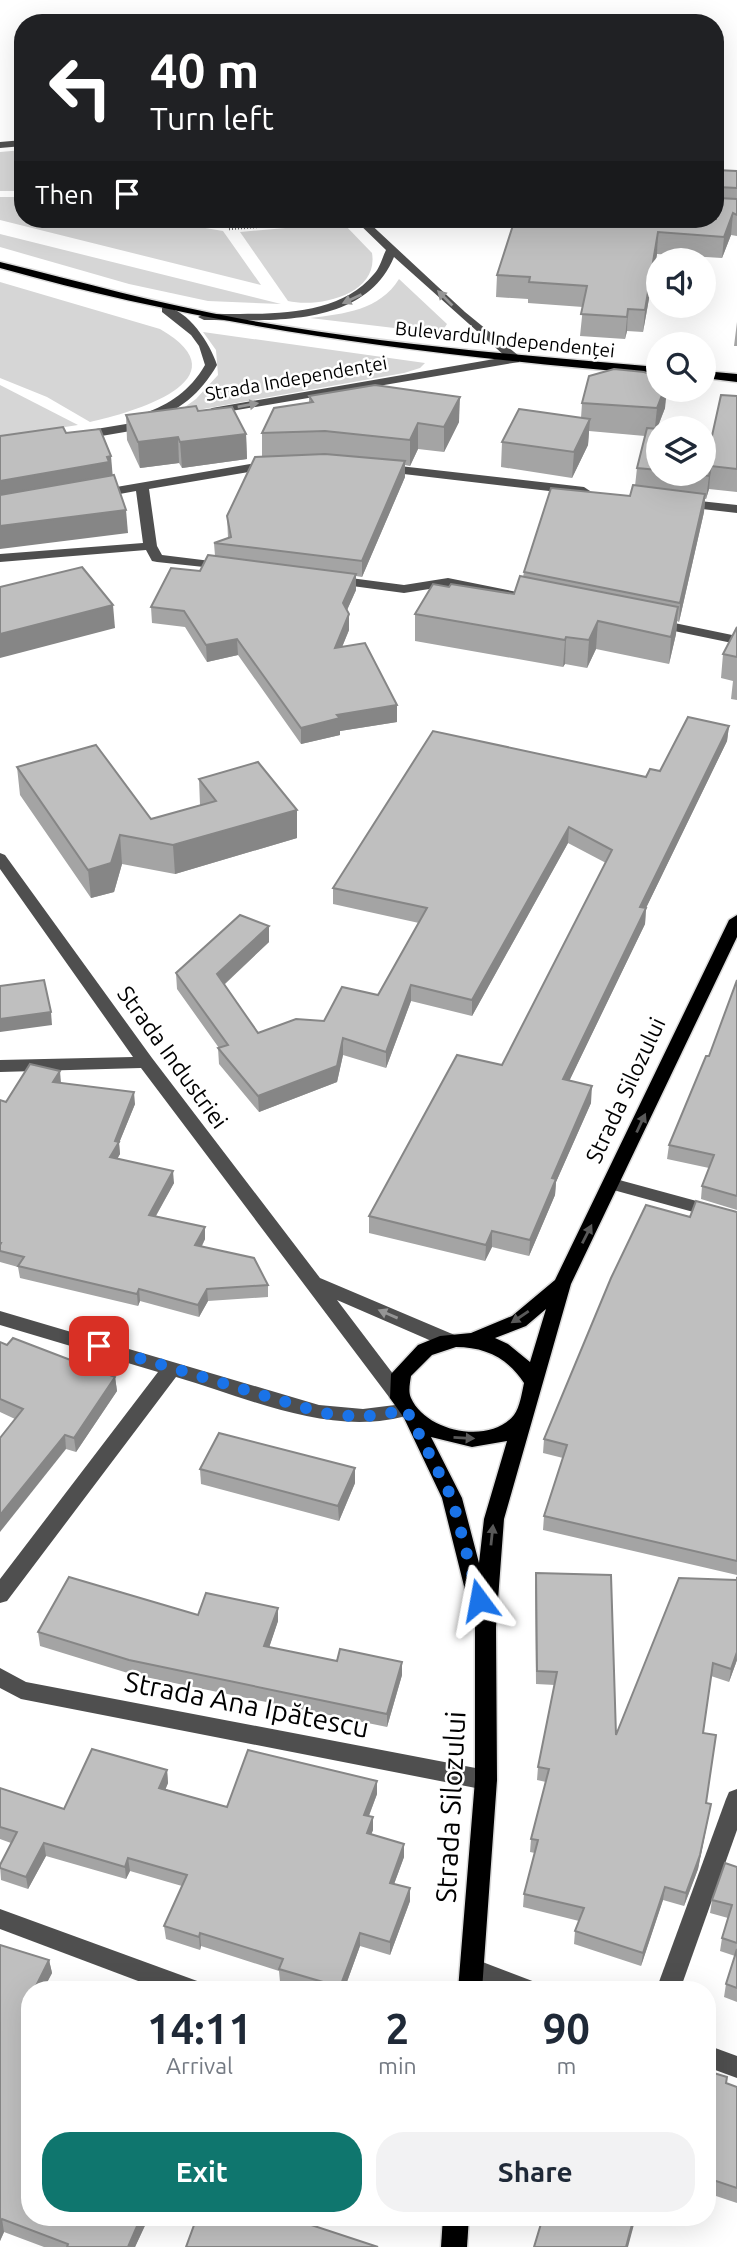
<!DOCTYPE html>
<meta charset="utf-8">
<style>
body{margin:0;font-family:Ubuntu,sans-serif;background:#f2f2f3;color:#1f2937;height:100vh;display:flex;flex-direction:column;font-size:26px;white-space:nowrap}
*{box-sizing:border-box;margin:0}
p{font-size:23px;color:#747a83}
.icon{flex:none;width:38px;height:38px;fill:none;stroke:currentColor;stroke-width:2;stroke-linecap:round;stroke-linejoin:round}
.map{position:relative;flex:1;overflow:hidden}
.panel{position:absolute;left:21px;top:1981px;width:695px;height:245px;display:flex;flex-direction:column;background:#fff;border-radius:28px;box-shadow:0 7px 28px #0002}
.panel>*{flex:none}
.banner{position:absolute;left:14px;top:14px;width:710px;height:214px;border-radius:28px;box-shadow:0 7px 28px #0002;background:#202124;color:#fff;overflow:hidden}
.controls{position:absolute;left:646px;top:248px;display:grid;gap:14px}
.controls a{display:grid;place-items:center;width:70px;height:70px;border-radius:50%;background:#fff;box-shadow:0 7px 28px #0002;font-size:35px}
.pin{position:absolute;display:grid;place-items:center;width:60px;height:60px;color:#fff;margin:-30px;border-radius:14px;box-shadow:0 4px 10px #0006}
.me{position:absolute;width:77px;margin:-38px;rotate:347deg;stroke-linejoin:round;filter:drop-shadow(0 0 5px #0008)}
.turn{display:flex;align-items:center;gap:24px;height:147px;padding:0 21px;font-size:32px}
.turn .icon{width:91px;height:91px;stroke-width:2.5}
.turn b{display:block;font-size:49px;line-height:60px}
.then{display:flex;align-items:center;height:66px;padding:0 21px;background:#0003;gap:14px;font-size:26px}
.eta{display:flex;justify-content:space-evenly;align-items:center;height:119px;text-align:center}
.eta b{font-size:42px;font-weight:700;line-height:49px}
.primary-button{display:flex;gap:14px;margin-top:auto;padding:14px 21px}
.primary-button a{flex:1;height:80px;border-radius:28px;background:#0f766e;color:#fff;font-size:28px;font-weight:700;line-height:80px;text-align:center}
.primary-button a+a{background:#f2f2f3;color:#1f2937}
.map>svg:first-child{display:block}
.green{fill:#d6d6d6}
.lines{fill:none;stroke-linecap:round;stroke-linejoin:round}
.major-casing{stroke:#dbdbdb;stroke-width:3}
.path{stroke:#717171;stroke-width:2.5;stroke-dasharray:1 2;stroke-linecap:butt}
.minor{fill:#4f4f4f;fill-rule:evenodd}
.major{fill:#000;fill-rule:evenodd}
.wall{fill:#a4a4a4}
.shaded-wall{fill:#868686}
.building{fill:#bfbfbf;stroke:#868686;stroke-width:2}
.oneway{fill:#959595}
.oneway2{fill:#595959}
.route{stroke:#1a73e8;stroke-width:12;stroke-dasharray:0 21.6}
.labels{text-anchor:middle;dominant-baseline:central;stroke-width:5;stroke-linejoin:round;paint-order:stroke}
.far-street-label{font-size:19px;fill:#000;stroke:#fff}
.street-label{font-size:23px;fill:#000;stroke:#fff}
.near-street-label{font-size:28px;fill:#000;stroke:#fff}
</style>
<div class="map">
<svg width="737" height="2247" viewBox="0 0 737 2247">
<rect width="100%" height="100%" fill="#fff"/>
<g class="green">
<path d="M23,150V191H0V152Z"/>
<path d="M0,197H23V219H152L223,231L261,285L0,220Z"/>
<path d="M343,223L372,253C379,295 318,308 288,301L240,232Z"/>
<path d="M0,234L281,304L208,301L129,284L0,247Z"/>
<path d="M399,279L447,324L443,330L428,332L310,318C344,314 380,310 399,279Z"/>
<path d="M0,282L160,329C248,380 131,413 90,422L47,397L0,378Z"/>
<path d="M203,332L425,363L420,368L404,373L175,414L196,399L218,375L216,350Z"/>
<path d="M0,385L78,425L0,437Z"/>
</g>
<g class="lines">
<defs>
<g id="major">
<path d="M0,262C81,282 160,304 242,319C380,344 519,355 658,367V375C431,355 220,330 0,268Z"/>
<path d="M704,371L737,374V382L704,378Z"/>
<path d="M737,915V937L571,1284L504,1519L496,1627L497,1780L482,1990H458L475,1780V1617L470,1610L442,1498L404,1418L390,1398L391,1374L418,1345L440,1336L471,1333L512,1316L555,1280L729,920ZM546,1309L530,1362L508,1344L495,1338L526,1326ZM456,1347C485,1347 508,1358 524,1383C522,1392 520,1407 514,1415C490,1445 426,1432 411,1398C408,1392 410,1383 411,1376L432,1355ZM431,1437L472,1447L507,1441L484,1519L479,1563L462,1498Z"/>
<path d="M443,2217H469L467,2247H441Z"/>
</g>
</defs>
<use href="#major" class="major-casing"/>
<path class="path" d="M229,229L337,221"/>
<g class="minor">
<path d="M23,140V146L0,148V142Z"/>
<path d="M354,219H365L465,312L519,356V362L208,415L206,412L212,408L506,357L394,257C364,329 268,320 204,320L198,317L204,314C259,313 335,321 374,274C380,268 382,258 386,250Z"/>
<path d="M162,308C186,305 211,345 217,365C201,393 179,412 147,421L143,420V414C170,404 190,391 205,365L199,346L191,335L162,312Z"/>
<path d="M150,420L156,424L154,427L78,440L72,436L78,432Z"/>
<path d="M274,460L280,464L278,467L149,489L157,546L162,555L227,563L232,564V570L157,562L152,561L146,550L0,562V554L143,543L136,491L98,498L92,494L93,491Z"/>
<path d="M382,464L584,487L590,491L584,495L378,471V465Z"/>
<path d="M681,499L737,505V513L676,506L675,503Z"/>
<path d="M335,576L404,585L448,578L517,592L524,596L517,600L448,586L404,593L330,583L328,580Z"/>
<path d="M655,619L737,636V644L650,626V620Z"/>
<path d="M0,853L5,855L152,1058L320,1278L457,1336L460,1341L457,1346H443L337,1300L409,1395L410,1403L416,1409L413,1414C334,1439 252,1399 176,1377L7,1601L0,1603V1579L158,1372L0,1325V1311L319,1405L363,1409L395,1405L141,1068L0,1072V1060L133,1057L0,869Z"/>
<path d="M612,1178L737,1212V1224L606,1188L603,1184L606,1180Z"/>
<path d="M0,1668L26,1682L486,1770L494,1773L497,1780L494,1787L486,1790L21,1699L0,1688Z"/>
<path d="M737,1789V1830L680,1990H656L726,1799L729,1792Z"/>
<path d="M0,1909L200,1982L204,1990H162L0,1929Z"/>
<path d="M472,1958L535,1982L539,1990H498L464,1977L460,1969L464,1961Z"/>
<path d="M707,2045L737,2056V2078L707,2067Z"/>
</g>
<use href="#major" class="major"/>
</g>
<g class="wall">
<path d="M716,170L737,171V236L731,235L722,258L657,254L643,332L627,331L625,339L580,336L583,307L528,303V299L496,297L497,275Z"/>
<path d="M737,322V346H734Z"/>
<path d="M309,396L459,422L444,452L418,449L410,466L405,465V477L362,577L356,576V590L347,610L349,614V630L342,647L397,722L340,731V735L301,744L238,655L207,662L185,627L152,623L151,607L200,571L215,556L214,543L228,538L227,516L262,457V433L309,403Z"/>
<path d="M737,396V492L709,489L706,499H705L704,512L679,622L677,621L676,634L669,664L596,649L587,668L565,664L563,667L415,641V614L449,587L514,594L523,577L524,572L630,496L635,486L637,468L645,436L589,431L588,445L572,478L501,467L502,442L581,418L582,403L665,408L657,429L658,474H704L708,454Z"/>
<path d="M198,411L246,434L247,459L182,468L179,463L140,468L127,440L126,415Z"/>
<path d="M737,627V700L731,699L733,681L721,678L723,654Z"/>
<path d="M729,726L727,741L646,908L645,924L569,1081L591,1103L556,1182L555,1195L529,1256L492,1247L485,1261L369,1233V1216L502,1065L606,863L568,843L472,1016L411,1001L386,1068L343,1055L337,1082L259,1112L219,1064L218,1048H219L177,989L176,973L269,926V942L224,985L258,1033L324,1021L378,995L419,923L333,904V888L646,777L660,771Z"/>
<path d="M17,767L151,819L200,805L199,779L297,838L175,874L122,864L114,892L91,898L20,795Z"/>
<path d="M737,980V1210L701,1199L702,1186L709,1168L667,1159L669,1145L709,1056Z"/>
<path d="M61,1083L135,1104L119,1143L120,1154L117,1159L174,1183L156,1216L205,1227V1239L202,1246L268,1285V1297L208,1301L199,1317L140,1301L138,1306L20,1278L18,1267L0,1262V1100L6,1102Z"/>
<path d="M737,1212V1660L729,1682L711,1676L703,1733L706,1803L711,1804L698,1869L684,1906L663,1900L641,1966L574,1944L575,1931L579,1921L523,1907L524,1894L535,1853L530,1852L531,1839L546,1782L537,1780L538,1767L555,1685L536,1684L535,1586L536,1573L616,1735L736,1580L737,1575L543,1530L544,1516L563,1458L543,1453L544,1439L690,1217Z"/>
<path d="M0,1342L7,1345L115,1377L117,1391L76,1452L66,1449L15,1419L0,1412Z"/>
<path d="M355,1468V1483L339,1521L201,1484L200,1469Z"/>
<path d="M278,1608V1621L269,1647L402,1675L387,1727L131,1674L40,1646L38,1632L198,1615Z"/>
<path d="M167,1770L168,1783L165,1789L227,1807L377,1794L369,1816L373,1817V1830L371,1834L404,1857L394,1884L410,1888V1901L390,1955L360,1946L344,1990H307L280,1982L279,1971L201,1946L200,1950L166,1939L164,1926L182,1886L130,1871L126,1879L46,1856L28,1889L1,1880L0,1865L11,1843L0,1839V1788L64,1809Z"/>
<path d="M737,1867V2002L724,1997L726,1984L735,1956L720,1951L722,1938L728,1918L710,1913L712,1900Z"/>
<path d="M0,1945L49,1960L52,1973L43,1990H30V2217L148,2219L135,2247H44L4,2232L0,2241Z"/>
<path d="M707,2071L726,2083L737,2087V2203L707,2193Z"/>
</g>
<g class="shaded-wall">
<path d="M733,213L731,235L722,258L724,237Z"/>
<path d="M658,232L657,254L643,332L645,310Z"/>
<path d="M628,309L627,331L625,339L627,317Z"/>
<path d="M664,390H667L665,408L654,436L657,408Z"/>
<path d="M460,397L459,422L444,452V427Z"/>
<path d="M590,419L588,445L572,478L574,452Z"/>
<path d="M418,423V449L410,466V440Z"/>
<path d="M246,434L247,459L182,468L180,442Z"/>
<path d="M178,437L179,463L140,468L138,442Z"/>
<path d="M111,456L113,479L0,504V481Z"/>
<path d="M405,461V477L362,577V561Z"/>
<path d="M711,466L709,489L706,499L709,476Z"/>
<path d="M705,494L704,512L679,622L680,603Z"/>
<path d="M126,510L128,533L0,549V526Z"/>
<path d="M356,574V590L343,619V603Z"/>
<path d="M113,605L115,628L0,658V634Z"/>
<path d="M678,607L676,634L669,664L671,637Z"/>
<path d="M349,614V630L335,664V648Z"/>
<path d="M598,621L596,649L587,668L589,640Z"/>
<path d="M566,637L565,664L563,667L565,640Z"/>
<path d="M237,639L238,655L207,662L206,645Z"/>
<path d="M397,705V722L340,731V735L301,744V728L337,715Z"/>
<path d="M729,726L727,741L646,908L645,924L562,1096L563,1079L640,907Z"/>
<path d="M297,810V838L175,874L173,845Z"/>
<path d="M569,827L568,843L472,1016V1000Z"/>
<path d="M120,835L122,864L114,892L91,898L88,870Z"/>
<path d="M269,926V942L218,990L217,974Z"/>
<path d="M411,985V1001L386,1068V1052Z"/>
<path d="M51,1012L52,1025L0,1032V1019Z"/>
<path d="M343,1038V1055L337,1082L259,1112L258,1096Z"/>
<path d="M60,1071L61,1083L53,1082Z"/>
<path d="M592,1086L591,1103L556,1182L555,1195L529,1256L530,1240L552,1178Z"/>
<path d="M134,1092L135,1104L119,1143L120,1154L111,1169L110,1157L115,1141Z"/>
<path d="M173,1171L174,1183L150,1226L149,1215Z"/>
<path d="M205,1227V1239L196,1257L195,1245Z"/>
<path d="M492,1231V1247L485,1261L486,1245Z"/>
<path d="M139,1289L140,1301L138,1306L137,1294Z"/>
<path d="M207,1289L208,1301L199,1317L198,1305Z"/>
<path d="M115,1377L117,1391L76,1452L74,1438Z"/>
<path d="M65,1435L66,1449L0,1532V1515Z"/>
<path d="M355,1468V1483L339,1521L338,1506Z"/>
<path d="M278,1608V1621L265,1660L264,1646Z"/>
<path d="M737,1652V1660L729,1682L731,1669Z"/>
<path d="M402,1662V1675L387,1727V1714Z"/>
<path d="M167,1770L168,1783L161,1801L159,1788Z"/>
<path d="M377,1781V1794L364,1828V1815Z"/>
<path d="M711,1804L698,1869L684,1906L686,1893Z"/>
<path d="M373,1817V1830L367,1846V1833Z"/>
<path d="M44,1843L46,1856L28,1889L26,1877Z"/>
<path d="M404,1844V1857L390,1895V1883Z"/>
<path d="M128,1858L130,1871L126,1879L125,1867Z"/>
<path d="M665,1887L663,1900L641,1966L643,1953Z"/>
<path d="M410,1888V1901L390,1955V1942Z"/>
<path d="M200,1933L201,1946L200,1950L199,1937Z"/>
<path d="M360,1933V1946L344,1990H340V1987Z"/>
<path d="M49,1960L52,1973L43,1990H34Z"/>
<path d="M141,2217H147L148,2219L135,2247H128Z"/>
<path d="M634,2217H636L628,2247H626Z"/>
<path d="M2,2219L4,2232L0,2241V2223Z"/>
</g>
<g class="building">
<path d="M716,170L737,171V188L718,187L716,189Z"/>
<path d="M716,191L718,198L737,199V215L733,213L724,237L658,232L645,310L628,309L627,317L581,314L587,286L529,282L530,277L497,275L515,219H716Z"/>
<path d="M614,369L644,372L658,377V390H664L657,408L582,403L589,376Z"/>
<path d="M375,385L460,397L444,427L418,423L410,440L325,431L262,433L274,408L313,402L309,396Z"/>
<path d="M721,395L737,396V469L711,466L709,476L695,474H704V447L708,454Z"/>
<path d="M196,406L198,411L232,407L246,434L180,442L178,437L138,442L126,415Z"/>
<path d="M519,409L590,419L574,452L502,442Z"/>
<path d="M63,427L66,433L100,429L111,456L107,457L109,462L0,481V436Z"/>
<path d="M647,428L658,429V470L637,468Z"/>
<path d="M325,454L405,461L362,561L214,543L231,537L227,516L255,457Z"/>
<path d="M114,475L126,510L0,526V495Z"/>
<path d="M633,485L705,494L680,603L524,572L551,488L630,496Z"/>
<path d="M208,555L356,574L343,603L349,614L335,648L365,643L397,705L337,715L340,718L301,728L237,639L206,645L184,611L151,607L171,568L200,571Z"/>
<path d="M82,567L113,605L0,634V587Z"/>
<path d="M520,576L678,607L671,637L598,621L589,640L566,637L565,640L415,614L433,584L449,587L451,584L514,594Z"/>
<path d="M737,627V657L723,654Z"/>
<path d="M688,717L729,726L640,907L646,908L563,1079L592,1086L552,1178L556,1179L530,1240L492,1231L486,1245L369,1216L457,1055L502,1065L612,850L569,827L472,1000L411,985L386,1052L343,1038L337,1066L258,1096L218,1048L228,1045L176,973L240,915L269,926L217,974L258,1033L296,1019L324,1021L342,987L378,995L427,908L333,888L433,731L646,777L650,769L660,771Z"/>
<path d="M96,745L151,819L216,801L199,779L258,762L297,810L173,845L120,835L111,863L88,870L17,767Z"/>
<path d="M44,980L51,1012L0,1019V986Z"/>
<path d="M737,980V1196L702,1186L714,1155L669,1145L706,1056H709Z"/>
<path d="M30,1064L60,1071L53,1082L134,1092L115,1141L119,1142L110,1157L173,1171L149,1215L205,1227L195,1245L254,1258L268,1285L207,1289L198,1305L139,1289L137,1294L18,1266L24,1257L0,1251V1245L1,1243H0V1100L6,1102Z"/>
<path d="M696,1201L737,1212V1561L544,1516L567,1445L544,1439L611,1278L646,1205L690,1217Z"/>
<path d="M13,1338L115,1377L74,1438L65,1435L0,1515V1438L23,1409L0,1399V1342L7,1345Z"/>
<path d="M219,1433L355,1468L338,1506L200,1469Z"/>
<path d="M536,1573L611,1575L616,1735L679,1578L737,1580V1577V1652L731,1669L713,1663L703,1733L716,1735L706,1803L711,1804L700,1855L686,1893L665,1887L643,1953L575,1931L584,1908L524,1894L538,1840L531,1839L549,1769L538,1767L557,1672L537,1671Z"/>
<path d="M69,1577L198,1615L206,1593L278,1608L264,1646L337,1661L340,1649L402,1662L387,1714L129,1660L38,1632Z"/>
<path d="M92,1749L167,1770L159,1788L227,1807L248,1750L377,1781L364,1815L373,1817L367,1833L404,1844L390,1883L410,1888L390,1942L360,1933L340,1987L279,1969L283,1959L200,1933L199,1937L164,1926L187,1875L128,1858L125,1867L44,1843L26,1877L0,1868V1865L17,1832L0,1827V1788L64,1809Z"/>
<path d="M725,1863L737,1867V1943L722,1938L732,1905L712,1900Z"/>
<path d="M0,1945L49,1960L34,1990H30V1998L27,2002L30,2003V2217H141L128,2247H67L68,2244L2,2219L0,2223Z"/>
<path d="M737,1949V1988L726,1984Z"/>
<path d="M707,2071L727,2077L726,2083L737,2087V2188L707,2178Z"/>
<path d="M197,2217H287L378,2247H186Z"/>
<path d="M543,2217H634L626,2247H534Z"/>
</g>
<defs><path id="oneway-solid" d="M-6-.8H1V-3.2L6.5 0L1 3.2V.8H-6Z" transform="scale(1.75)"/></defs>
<g class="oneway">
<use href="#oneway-solid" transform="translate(445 298) rotate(-135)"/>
<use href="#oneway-solid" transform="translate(352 299) rotate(155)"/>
<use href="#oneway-solid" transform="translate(248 405) rotate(-10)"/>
<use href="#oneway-solid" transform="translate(388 1314) rotate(-157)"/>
</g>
<g class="oneway2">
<use href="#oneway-solid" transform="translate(641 1123) rotate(-65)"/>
<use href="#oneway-solid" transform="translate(587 1234) rotate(-63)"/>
<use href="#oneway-solid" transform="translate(520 1317) rotate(146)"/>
<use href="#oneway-solid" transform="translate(464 1438) rotate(3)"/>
<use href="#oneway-solid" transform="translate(492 1535) rotate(-84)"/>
</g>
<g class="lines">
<path class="route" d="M99,1346L319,1412C351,1418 375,1418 406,1409L452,1498L479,1600"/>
</g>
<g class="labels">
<g class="far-street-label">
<text transform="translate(505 339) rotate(6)">Bulevardul Independenței</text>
<text transform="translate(296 378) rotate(-10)">Strada Independenței</text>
</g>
<g class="street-label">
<text transform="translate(173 1057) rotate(54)">Strada Industriei</text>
<text transform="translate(625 1090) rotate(-65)">Strada Silozului</text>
</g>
<g class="near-street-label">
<text transform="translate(247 1704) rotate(11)">Strada Ana Ipătescu</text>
<text transform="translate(450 1807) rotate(-87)">Strada Silozului</text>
</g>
</g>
</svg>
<div class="controls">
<a><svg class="icon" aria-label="sound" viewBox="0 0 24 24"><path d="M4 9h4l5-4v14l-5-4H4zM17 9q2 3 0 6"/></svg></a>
<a><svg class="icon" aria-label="search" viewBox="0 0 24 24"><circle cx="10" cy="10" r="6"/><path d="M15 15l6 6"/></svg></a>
<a><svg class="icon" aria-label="layers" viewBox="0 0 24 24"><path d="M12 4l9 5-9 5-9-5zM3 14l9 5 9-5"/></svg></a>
</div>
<div class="pin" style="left:99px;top:1346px;background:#d93025"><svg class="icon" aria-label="arrive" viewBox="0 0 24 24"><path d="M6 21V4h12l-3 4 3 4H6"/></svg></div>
<svg class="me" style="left:479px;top:1600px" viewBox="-20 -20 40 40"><path d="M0-17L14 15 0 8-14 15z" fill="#1a73e8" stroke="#fff" stroke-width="4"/></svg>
<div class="banner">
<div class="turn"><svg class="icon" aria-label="left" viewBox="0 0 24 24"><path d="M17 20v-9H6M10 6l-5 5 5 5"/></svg><div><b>40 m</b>Turn left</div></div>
<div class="then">Then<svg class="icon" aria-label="arrive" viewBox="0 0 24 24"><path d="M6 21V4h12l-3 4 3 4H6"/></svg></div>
</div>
<section class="panel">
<div class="eta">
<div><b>14:11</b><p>Arrival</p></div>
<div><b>2</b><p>min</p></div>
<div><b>90</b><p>m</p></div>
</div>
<div class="primary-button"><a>Exit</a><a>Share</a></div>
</section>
</div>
